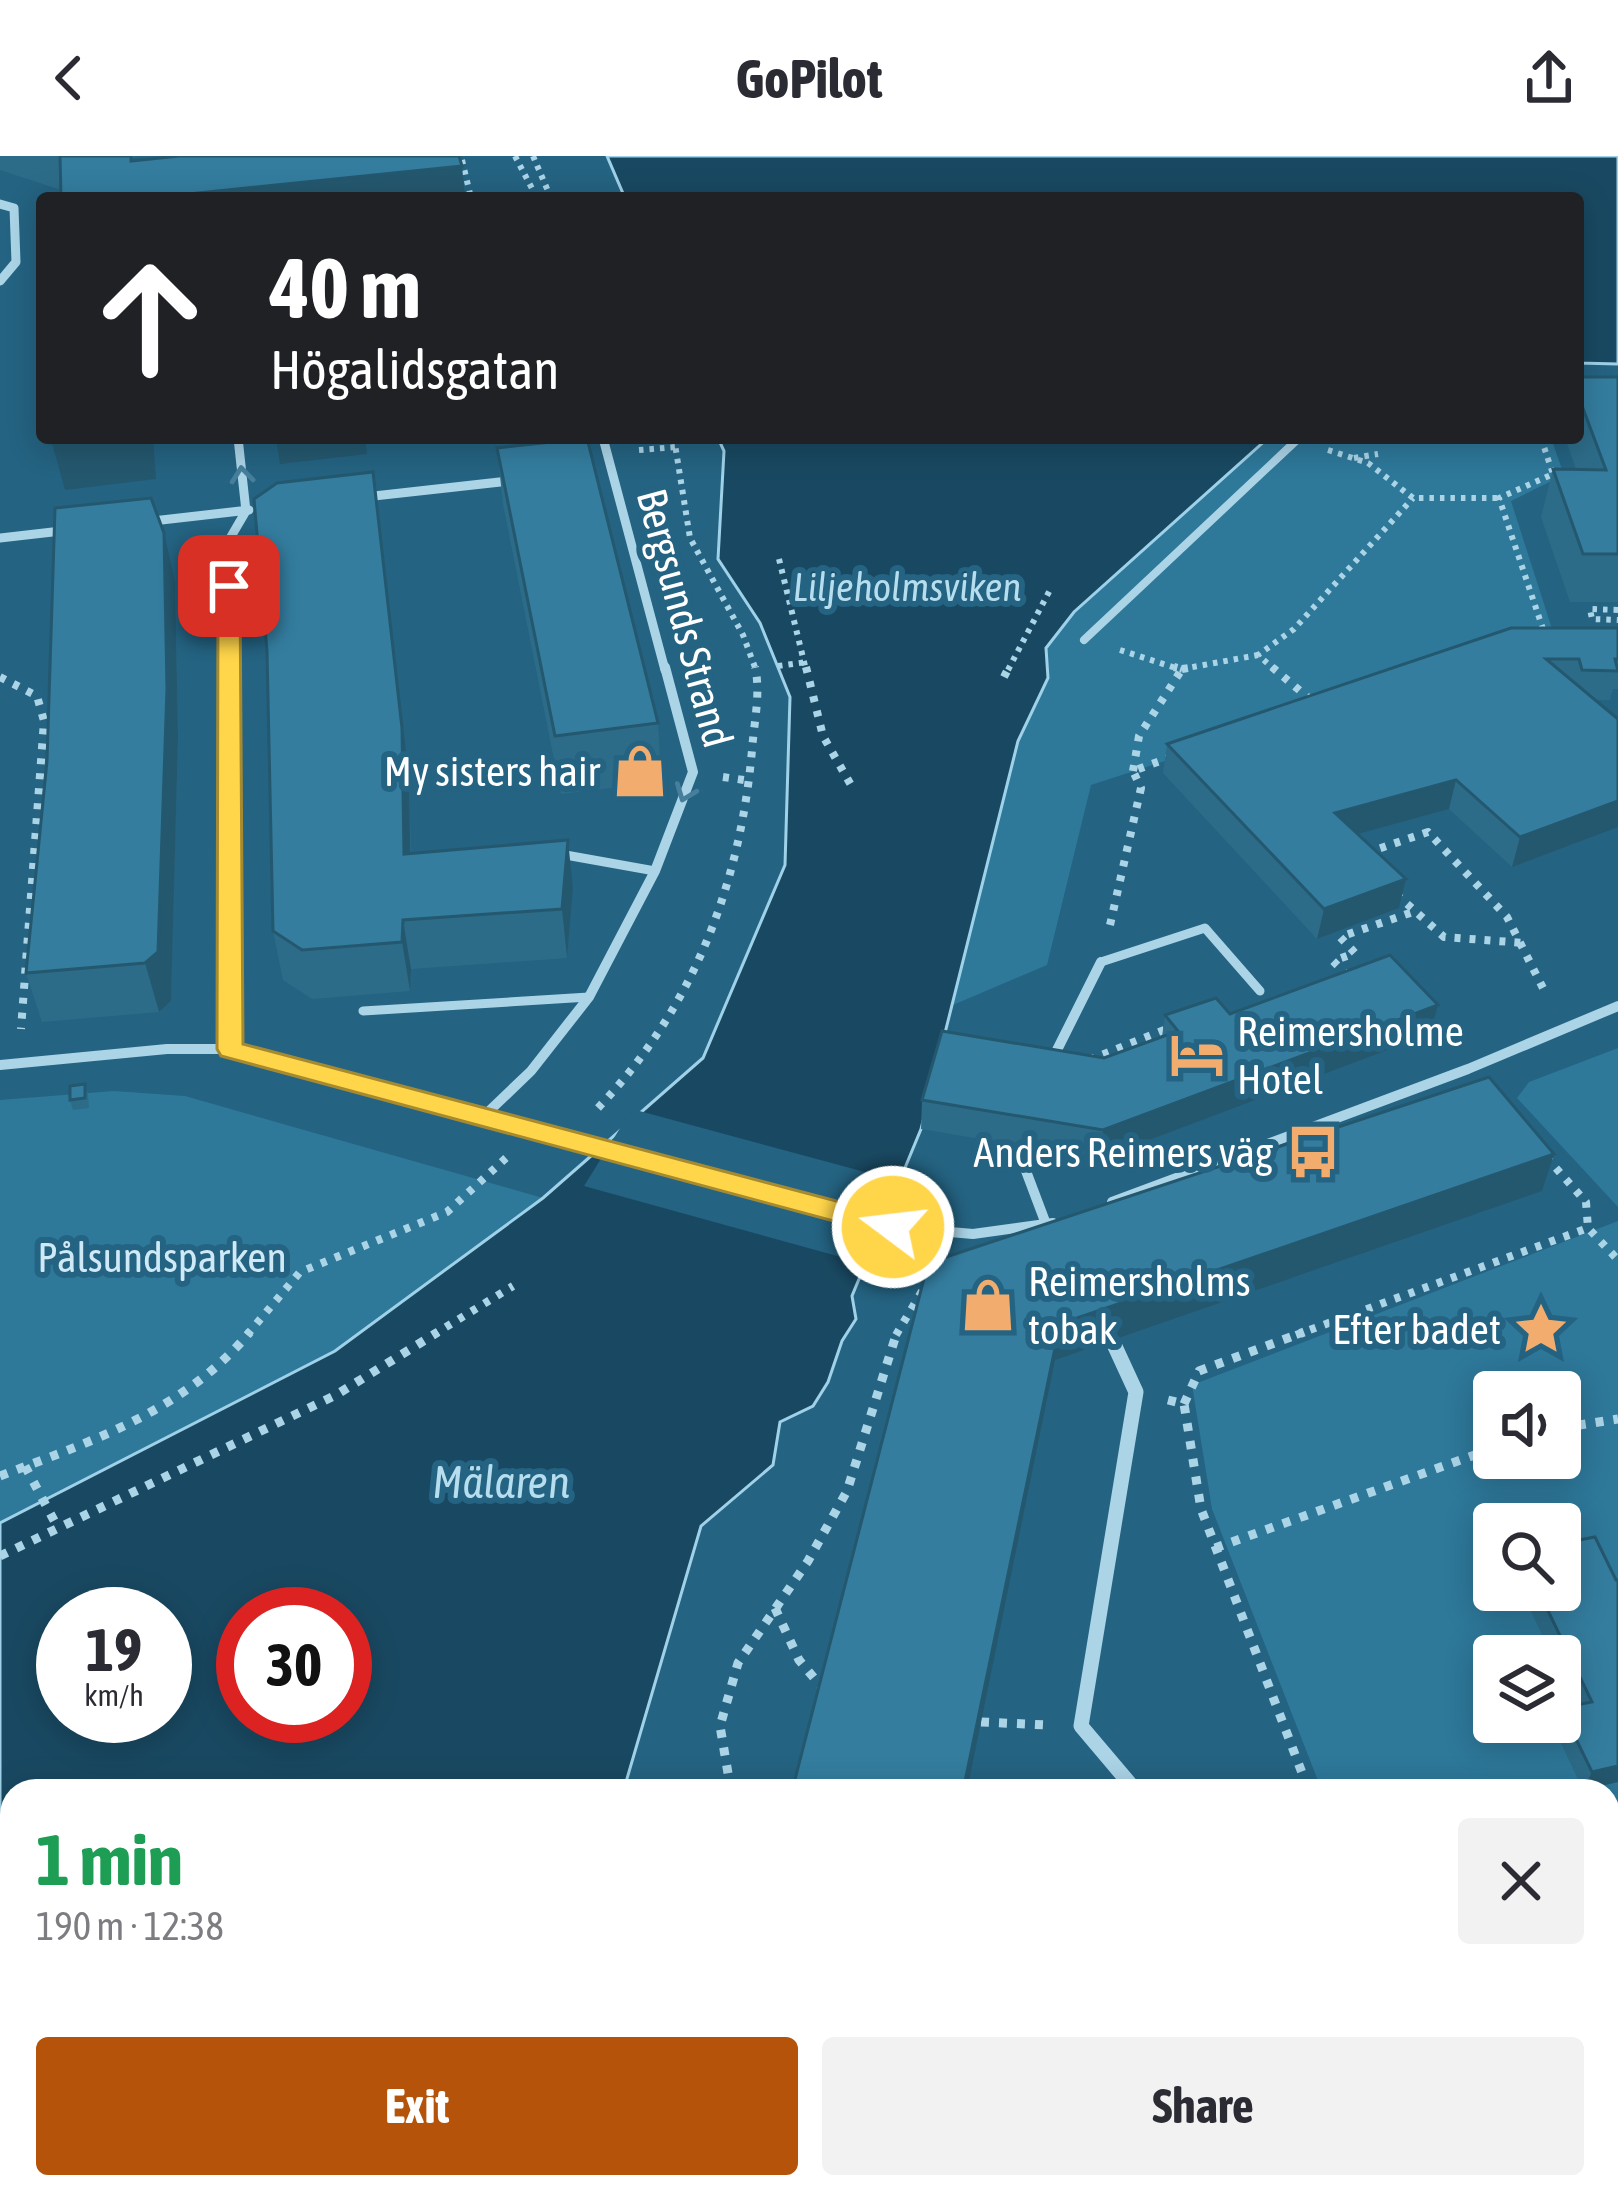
<!DOCTYPE html>
<meta charset="utf-8">
<style>
body{margin:0;font-family:"Asap Condensed",sans-serif;background:#f2f2f3;color:#2b2b33;height:100vh;display:flex;flex-direction:column;font-size:45px;white-space:nowrap}
*{box-sizing:border-box;margin:0}
p{font-size:39px;color:#7c7c81}
.icon{flex:none;width:66px;height:66px;fill:none;stroke:currentColor;stroke-width:2;stroke-linecap:round;stroke-linejoin:round}
.map{position:relative;flex:1;overflow:hidden}
.sheet{position:absolute;left:0px;top:1623px;width:1620px;height:420px;display:flex;flex-direction:column;background:#fff;border-radius:36px 36px 0 0;box-shadow:0 6px 30px #0003}
.sheet>*{flex:none}
.hud{position:absolute;left:36px;top:36px;width:1548px;height:252px;border-radius:12px;box-shadow:0 6px 30px #0003;background:#202124;color:#fff;overflow:hidden}
.controls{position:absolute;left:1473px;top:1215px;display:grid;gap:24px}
.controls a{display:grid;place-items:center;width:108px;height:108px;border-radius:12px;background:#fff;box-shadow:0 6px 30px #0003;font-size:60px}
.speed{position:absolute;left:36px;top:1431px;display:flex;gap:24px;font-size:60px;font-weight:700;text-align:center}
.speed>*{display:grid;place-content:center;width:156px;height:156px;border-radius:50%;background:#fff;box-shadow:0 6px 30px #0003;line-height:1}
.speed small{font-size:30px;font-weight:400}
.speed .limit{border:18px solid #d22;background:#fff;color:#111}
.pin{position:absolute;display:grid;place-items:center;width:102px;height:102px;color:#fff;margin:-51px;border-radius:24px;box-shadow:0 6px 18px #0006}
.me{position:absolute;width:132px;margin:-66px;rotate:285deg;stroke-linejoin:round;filter:drop-shadow(0 0 9px #0008)}
.turn{display:flex;align-items:center;gap:42px;height:252px;padding:0 36px;font-size:54px}
.turn .icon{width:156px;height:156px;stroke-width:2.5}
.turn b{display:block;font-size:84px;line-height:102px}
.round{display:grid;place-items:center;flex:none;width:126px;height:126px;border-radius:12px;background:#f2f2f3}
.head{display:flex;align-items:center;justify-content:space-between;height:204px;padding:0 36px}
h1{font-size:72px;font-weight:700;line-height:90px;color:#1e9e55}
.action{display:flex;gap:24px;margin-top:auto;padding:24px 36px}
.action a{flex:1;height:138px;border-radius:12px;background:#b45309;color:#fff;font-size:48px;font-weight:700;line-height:138px;text-align:center}
.action a+a{background:#f2f2f3;color:#2b2b33}
header{display:flex;justify-content:space-between;align-items:center;height:156px;padding:0 36px;background:#fff;font-size:54px;font-weight:700}
.map>svg:first-child{display:block}
.green{fill:#2e789a;fill-rule:evenodd}
.water{fill:#194962;stroke:#9fd2e8;stroke-width:3;fill-rule:evenodd}
.pier{fill:#246382}
.lines{fill:none;stroke-linecap:round;stroke-linejoin:round}
.path-far2{stroke:#abd4e7;stroke-width:6;stroke-dasharray:4.5 6;stroke-linecap:butt}
.path-far1{stroke:#abd4e7;stroke-width:8;stroke-dasharray:6 9;stroke-linecap:butt}
.path{stroke:#abd4e7;stroke-width:9;stroke-dasharray:8 10;stroke-linecap:butt}
.service{stroke:#abd4e7;stroke-width:9}
.pedestrian{stroke:#abd4e7;stroke-width:8}
.minor-far2{stroke:#abd4e7;stroke-width:9}
.minor-far1{stroke:#abd4e7;stroke-width:10}
.minor{stroke:#abd4e7;stroke-width:15}
.wall{fill:#2d6c89}
.shaded-wall{fill:#24586f}
.building{fill:#347d9f;stroke:#24586f;stroke-width:3}
.oneway{stroke:#467f9b}
.route{fill:#ffd54a;stroke:#a68a30;stroke-width:3}
.labels{text-anchor:middle;dominant-baseline:central;stroke-width:12;stroke-linejoin:round;paint-order:stroke}
.far-water-label{font-size:39px;font-style:italic;fill:#b7deef;stroke:#246382}
.street-label{font-size:42px;fill:#fff;stroke:#246382}
.poi-label{font-size:42px;fill:#fff;stroke:#246382;text-anchor:end}
.park-label{font-size:42px;fill:#cfeaf6;stroke:#246382}
.water-label{font-size:45px;font-style:italic;fill:#b7deef;stroke:#246382}
</style>
<header><svg class="icon" aria-label="back" viewBox="0 0 24 24"><path d="M15 5l-7 7 7 7"/></svg>GoPilot<svg class="icon" aria-label="share" viewBox="0 0 24 24"><path d="M12 15V3M7 8l5-5 5 5M5 13v7h14v-7"/></svg></header>
<div class="map">
<svg width="1618" height="2043" viewBox="0 0 1618 2043">
<rect width="100%" height="100%" fill="#246382"/>
<g class="green">
<path d="M1268,282H1551L1564,319L1511,345L1554,479L1091,629L1047,809L953,849L1018,585L1048,522L1045,492L1074,456Z"/>
<path d="M1618,892V1051L1517,942L1529,926Z"/>
<path d="M114,935L185,940L543,1042L335,1195L0,1367V944Z"/>
<path d="M1618,1065V1683L1608,1682V1635H1322L1212,1353L1192,1229ZM1494,1236H1560V1302H1494ZM1494,1368H1560V1434H1494ZM1494,1500H1560V1566H1494Z"/>
</g>
<g class="water">
<path d="M607,0H1618V208L1578,207V42H625Z"/>
<path d="M718,282H1268L1074,456L1046,492L1048,522L1018,585L921,973L852,1140L856,1163L842,1185L828,1226L813,1250L780,1266L773,1309L701,1370L626,1626L630,1635H12V2031H1079L1111,2043H0V1367L335,1195L543,1042L703,902L785,709L790,541L760,467L718,403L724,295ZM63,1458H165V1560H63ZM243,1458H345V1560H243Z"/>
</g>
<path class="pier" d="M632,953L902,1026L870,1109L584,1030Z"/>
<g class="lines">
<g class="path-far2">
<path d="M515,0L537,42"/>
<path d="M533,0L551,42"/>
<path d="M462,4L471,42"/>
<path d="M674,282L690,382L743,479L756,514"/>
<path d="M1541,282L1553,318L1499,342L1545,479"/>
<path d="M1507,283H1542"/>
<path d="M639,294L676,291"/>
<path d="M1328,294L1368,307L1413,342H1499"/>
<path d="M1354,302L1378,298"/>
<path d="M779,403L806,514"/>
<path d="M1618,454L1590,453L1592,463L1618,464"/>
<path d="M1120,494L1182,514"/>
<path d="M778,510L807,506"/>
<path d="M1182,513L1258,499"/>
<path d="M1008,514L1051,432"/>
<path d="M1275,514L1258,499L1294,473L1413,342"/>
</g>
<g class="path-far1">
<path d="M806,511L823,580L851,629"/>
<path d="M1272,511L1312,545"/>
<path d="M1182,513L1195,511"/>
<path d="M0,521L37,540L44,565L21,873"/>
<path d="M1004,521L1009,511"/>
<path d="M1133,615L1139,580L1182,513L1174,511"/>
<path d="M723,621L751,625"/>
<path d="M1366,697L1428,676L1507,761L1546,838"/>
<path d="M1396,738L1444,781L1524,787"/>
<path d="M1110,769L1141,632L1133,615L1171,601"/>
<path d="M1348,820L1333,805L1355,797L1340,781L1413,756"/>
<path d="M1089,904L1169,872"/>
<path d="M598,952C693,852 740,730 752,594C754,566 761,537 755,511"/>
<path d="M1546,1001L1586,1046L1588,1072L1618,1104"/>
<path d="M247,1179L300,1116L447,1056L506,1002"/>
<path d="M433,1179L513,1130"/>
<path d="M896,1179L925,1130"/>
<path d="M1296,1179L1588,1072"/>
</g>
<g class="path">
<path d="M1168,1244L1184,1248L1201,1353L1309,1635"/>
<path d="M1184,1248L1199,1215L1304,1176"/>
<path d="M1560,1272L1618,1263"/>
<path d="M25,1310L58,1372"/>
<path d="M0,1320C92,1285 184,1255 250,1176"/>
<path d="M1215,1392L1494,1292"/>
<path d="M0,1400L336,1239L438,1176"/>
<path d="M775,1452L799,1504L825,1535"/>
<path d="M981,1566L1049,1569"/>
<path d="M731,1635L720,1570L738,1507L808,1405L847,1335L897,1176"/>
<path d="M1608,1669L1618,1670"/>
<path d="M1409,2031L1443,2043"/>
</g>
<g class="service">
<path d="M560,698L655,715"/>
<path d="M1101,806L1205,772L1260,835"/>
<path d="M363,855L589,841"/>
</g>
<path class="pedestrian" d="M1084,484L1299,282"/>
<g class="minor-far2">
<path d="M0,48L14,52L16,106L0,125"/>
<path d="M603,282L665,514"/>
<path d="M365,341L518,324"/>
<path d="M144,366L249,354"/>
<path d="M0,382L70,374"/>
<path d="M229,514V384L246,355L238,282"/>
</g>
<g class="minor-far1">
<path d="M229,511L230,893"/>
<path d="M1052,904L1101,806"/>
<path d="M0,909L167,893H230L893,1071L973,1078L1053,1067"/>
<path d="M486,958L531,915L589,841L655,715L693,616L665,511"/>
<path d="M1028,991L1026,1015L1049,1076"/>
<path d="M1112,1046L1468,913L1618,850"/>
</g>
<g class="minor">
<path d="M1112,1184L1136,1236L1081,1570L1136,1635"/>
<path d="M1608,1805L1618,1810"/>
</g>
</g>
<g class="wall">
<path d="M0,0H136L61,34L0,14Z"/>
<path d="M1578,221H1618V446H1570L1541,361L1553,313H1576L1565,282H1578Z"/>
<path d="M497,292L658,567L661,626L561,638L503,348Z"/>
<path d="M373,316L409,620L411,697L573,733L567,802L411,813L410,835L312,843L283,824L273,775Z"/>
<path d="M175,425L178,581L171,845L159,856L42,866L26,817Z"/>
<path d="M1618,472V533H1613L1610,544H1595L1512,711L1449,653L1358,678L1406,723L1399,752L1317,783L1163,617L1167,588Z"/>
<path d="M1230,858L1430,878L1099,1003L921,973L922,944L1104,902L1162,881L1165,859Z"/>
<path d="M85,928L88,939L89,952L73,954L70,944Z"/>
<path d="M1491,1371H1494V1411L1484,1390Z"/>
<path d="M1521,1434H1560L1618,1626L1583,1634L1553,1570L1555,1566H1560L1561,1552L1576,1549L1560,1516V1500H1552Z"/>
</g>
<g class="shaded-wall">
<path d="M462,10L465,42H150Z"/>
<path d="M96,282H153L156,323L65,334L52,287Z"/>
<path d="M276,282H365L367,298L280,308Z"/>
<path d="M373,316L409,620L411,747L404,698Z"/>
<path d="M164,377L175,425L178,581L171,845L159,856L145,807Z"/>
<path d="M1456,624L1449,653L1329,686L1335,657Z"/>
<path d="M1618,645V671L1512,711L1520,681Z"/>
<path d="M568,684L573,733L567,802L562,753Z"/>
<path d="M1406,723L1399,752L1317,783L1324,753Z"/>
<path d="M403,764L411,813L410,835L402,786Z"/>
<path d="M1438,849L1430,878L1099,1003L1103,974Z"/>
<path d="M1554,998L1542,1035L1055,1204L967,1635H963L1060,1168Z"/>
<path d="M1618,1610V1626L1583,1634L1592,1616Z"/>
</g>
<g class="building">
<path d="M60,0H131V5L179,0H459L462,10L150,42H61Z"/>
<path d="M1578,221H1618V398H1583L1553,313L1606,314L1578,239Z"/>
<path d="M52,282H96L52,287Z"/>
<path d="M587,282L658,567L555,580L497,292Z"/>
<path d="M373,316L402,572L404,698L568,684L562,753L403,764L402,786L302,794L273,775L267,495L254,343L277,327Z"/>
<path d="M151,342L164,377L167,532L158,796L145,807L26,817L47,605L55,352Z"/>
<path d="M1511,472H1618V503H1615L1618,515L1582,514L1579,503H1546L1618,563V645L1520,681L1456,624L1335,657L1406,723L1324,753L1167,588Z"/>
<path d="M1390,799L1438,849L1103,974L922,944L942,875L1104,902L1178,875L1165,859L1216,842L1230,858Z"/>
<path d="M1489,921L1554,998L1060,1168L963,1635H792L928,1107Z"/>
<path d="M85,928V942L70,944V930Z"/>
<path d="M1554,1359L1559,1368H1509Z"/>
<path d="M1560,1370L1568,1386L1595,1381L1616,1424H1618V1610L1592,1616L1561,1552L1592,1546L1538,1434H1560Z"/>
</g>
<defs><path id="oneway-chevron" d="M-2-3.5L2.5 0L-2 3.5" fill="none" stroke-width="1.6" stroke-linecap="round" stroke-linejoin="round" transform="scale(3)"/></defs>
<g class="oneway">
<use href="#oneway-chevron" transform="translate(242 319) rotate(-96)"/>
<use href="#oneway-chevron" transform="translate(685 637) rotate(111)"/>
</g>
<path class="route" d="M229,424L240,430L243,888L893,1060L903,1063L907,1071L903,1078L893,1081L221,900L217,893L218,430Z"/>
<defs>
<symbol id="shop-bare" viewBox="-9 -9 18 18"><path d="M-5-2.5h2.3a2.7 3.5 0 0 1 5.4 0H5L5.5 6h-11ZM-1.5-2.5h3a1.5 2.3 0 0 0-3 0Z" fill="#f2ad6e" stroke="#246382" stroke-width="2.5" paint-order="stroke"/></symbol>
<symbol id="hotel-bare" viewBox="-9 -9 18 18"><path d="M-6-4.5h1.5V1H6V5H4.5V3h-9V5H-6ZM-4 0a1.8 1.8 0 1 1 3.6 0ZM.5 0V-2.5h3Q6-2.5 6 0Z" fill="#f2ad6e" stroke="#246382" stroke-width="2.5" paint-order="stroke"/></symbol>
<symbol id="bus-bare" viewBox="-9 -9 18 18"><path d="M-5-6H5V4H4V6H2V4H-2V6H-4V4H-5ZM-3.5-4V0h7V-4ZM-3.5 1.2v1.5H-2V1.2ZM2 1.2v1.5H3.5V1.2Z" fill="#f2ad6e" stroke="#246382" stroke-width="2.5" paint-order="stroke"/></symbol>
<symbol id="sight-bare" viewBox="-9 -9 18 18"><path d="M0-6L1.8-2.2L6-1.7L2.9 1.2L3.7 5.4L0 3.3L-3.7 5.4L-2.9 1.2L-6-1.7L-1.8-2.2Z" fill="#f2ad6e" stroke="#246382" stroke-width="2.5" paint-order="stroke"/></symbol>
</defs>
<g fill-rule="evenodd">
<use href="#shop-bare" x="602" y="577" width="76" height="76"/>
<use href="#hotel-bare" x="1159" y="861" width="76" height="76"/>
<use href="#bus-bare" x="1275" y="958" width="76" height="76"/>
<use href="#shop-bare" x="950" y="1111" width="76" height="76"/>
<use href="#sight-bare" x="1503" y="1135" width="76" height="76"/>
</g>
<g class="labels">
<g class="far-water-label">
<text x="907" y="431">Liljeholmsviken</text>
</g>
<g class="street-label">
<text transform="translate(685 462) rotate(75)">Bergsunds Strand</text>
</g>
<g class="poi-label">
<text x="600" y="615">My sisters hair</text>
<text x="1237" y="875" text-anchor="start">Reimersholme<tspan x="1237" dy="48">Hotel</tspan></text>
<text x="1273" y="996">Anders Reimers väg</text>
<text x="1028" y="1125" text-anchor="start">Reimersholms<tspan x="1028" dy="48">tobak</tspan></text>
<text x="1501" y="1173">Efter badet</text>
</g>
<g class="park-label">
<text x="162" y="1101">Pålsundsparken</text>
</g>
<g class="water-label">
<text x="501" y="1326">Mälaren</text>
</g>
</g>
</svg>
<div class="controls">
<a><svg class="icon" aria-label="sound" viewBox="0 0 24 24"><path d="M4 9h4l5-4v14l-5-4H4zM17 9q2 3 0 6"/></svg></a>
<a><svg class="icon" aria-label="search" viewBox="0 0 24 24"><circle cx="10" cy="10" r="6"/><path d="M15 15l6 6"/></svg></a>
<a><svg class="icon" aria-label="layers" viewBox="0 0 24 24"><path d="M12 4l9 5-9 5-9-5zM3 14l9 5 9-5"/></svg></a>
</div>
<div class="speed"><div>19<small>km/h</small></div><div class="limit">30</div></div>
<div class="pin" style="left:229px;top:430px;background:#d93025"><svg class="icon" aria-label="arrive" viewBox="0 0 24 24"><path d="M6 21V4h12l-3 4 3 4H6"/></svg></div>
<svg class="me" style="left:893px;top:1071px" viewBox="-20 -20 40 40"><circle r="17" fill="#ffd54a" stroke="#fff" stroke-width="3"/><path d="M0-11L8 9 0 5-8 9z" fill="#fff"/></svg>
<div class="hud">
<div class="turn"><svg class="icon" aria-label="ahead" viewBox="0 0 24 24"><path d="M12 20V5M6 11l6-6 6 6"/></svg><div><b>40 m</b>Högalidsgatan</div></div>
</div>
<section class="sheet">
<div class="head"><div><h1>1 min</h1><p>190 m · 12:38</p></div><a class="round"><svg class="icon" aria-label="close" viewBox="0 0 24 24"><path d="M6 6l12 12M18 6L6 18"/></svg></a></div>
<div class="action"><a>Exit</a><a>Share</a></div>
</section>
</div>
